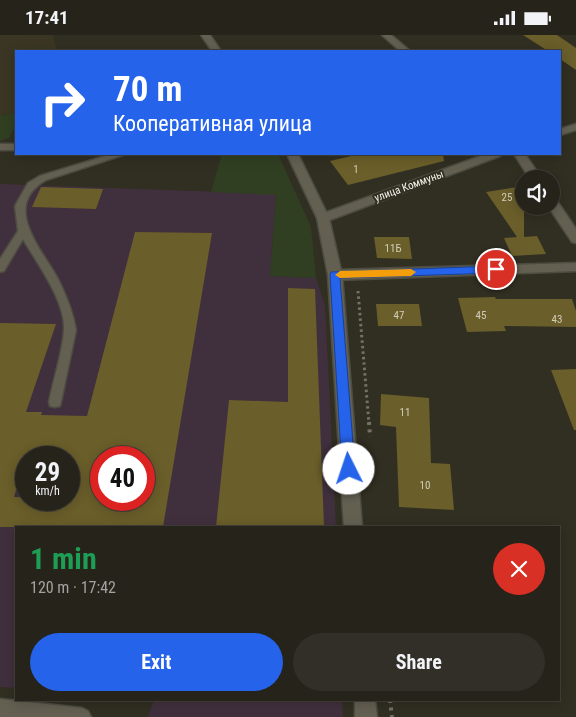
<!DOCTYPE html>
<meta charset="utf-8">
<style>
body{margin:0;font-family:"Roboto Condensed",sans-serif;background:#312f27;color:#f1f3f6;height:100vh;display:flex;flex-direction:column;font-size:19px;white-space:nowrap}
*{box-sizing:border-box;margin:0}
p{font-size:16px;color:#a3a4a2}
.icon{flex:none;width:28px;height:28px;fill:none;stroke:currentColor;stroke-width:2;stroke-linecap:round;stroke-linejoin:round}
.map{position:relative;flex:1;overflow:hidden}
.sheet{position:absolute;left:15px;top:491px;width:545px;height:175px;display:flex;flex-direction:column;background:#25231a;border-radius:0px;box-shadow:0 2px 12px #0003,0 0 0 1px #424039}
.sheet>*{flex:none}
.guide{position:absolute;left:15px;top:15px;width:546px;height:105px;border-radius:0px;box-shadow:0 2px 12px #0003,0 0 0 1px #424039;background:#2563eb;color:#fff;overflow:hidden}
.buttons{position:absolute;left:515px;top:135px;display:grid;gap:10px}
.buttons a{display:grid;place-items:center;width:45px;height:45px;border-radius:50%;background:#25231a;box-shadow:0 2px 12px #0003,0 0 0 1px #424039;font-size:25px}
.speed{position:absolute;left:15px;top:411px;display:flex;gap:10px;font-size:25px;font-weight:700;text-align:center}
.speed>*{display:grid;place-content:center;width:65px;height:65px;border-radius:50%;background:#25231a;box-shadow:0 2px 12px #0003,0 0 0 1px #424039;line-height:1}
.speed small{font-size:12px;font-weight:400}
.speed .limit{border:8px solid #d22;background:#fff;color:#111}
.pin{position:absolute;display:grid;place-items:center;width:42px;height:42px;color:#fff;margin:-21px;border:2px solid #fff;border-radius:50%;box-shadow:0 1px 5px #0007}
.me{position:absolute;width:55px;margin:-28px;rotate:356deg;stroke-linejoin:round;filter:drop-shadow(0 0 4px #0008)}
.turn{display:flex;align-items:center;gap:18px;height:105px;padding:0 15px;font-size:22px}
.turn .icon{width:65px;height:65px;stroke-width:2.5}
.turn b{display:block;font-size:35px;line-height:42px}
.round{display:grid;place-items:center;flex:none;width:52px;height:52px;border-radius:26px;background:#312f27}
.headline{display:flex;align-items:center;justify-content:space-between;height:85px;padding:0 15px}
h1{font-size:30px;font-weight:700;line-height:38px;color:#1e9e55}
.primary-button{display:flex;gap:10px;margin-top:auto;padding:10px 15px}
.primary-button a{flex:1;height:58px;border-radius:30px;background:#2563eb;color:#fff;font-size:20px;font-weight:700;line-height:58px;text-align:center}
.primary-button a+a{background:#312f27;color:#f1f3f6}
.status{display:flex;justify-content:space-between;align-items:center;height:35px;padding:0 25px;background:#25231a;direction:ltr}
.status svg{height:14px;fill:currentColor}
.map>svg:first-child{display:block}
.industrial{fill:#40303d;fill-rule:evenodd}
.built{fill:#3a3623}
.green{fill:#303f22}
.building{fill:#6a5e2a;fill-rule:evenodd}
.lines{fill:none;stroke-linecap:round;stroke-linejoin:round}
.service-casing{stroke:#4d4c41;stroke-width:3}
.minor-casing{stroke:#4d4c41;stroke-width:3}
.tertiary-casing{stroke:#4d4c41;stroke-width:3}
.path-far1{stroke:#747267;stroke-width:3;stroke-dasharray:2.5 3;stroke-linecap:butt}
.path{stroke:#747267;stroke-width:4;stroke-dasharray:3 4.5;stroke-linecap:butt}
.service{fill:#636052;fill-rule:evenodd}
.minor{fill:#636052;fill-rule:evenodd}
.tertiary{fill:#636052;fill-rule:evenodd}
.route{fill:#2563eb;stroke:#184099}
.slow{fill:#f59e0b}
.labels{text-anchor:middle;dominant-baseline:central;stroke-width:4;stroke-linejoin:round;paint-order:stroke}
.number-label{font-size:11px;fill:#d1cdba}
.far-street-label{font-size:11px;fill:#f3f2ea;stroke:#312f22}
</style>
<div class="status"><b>17:41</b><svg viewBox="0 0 49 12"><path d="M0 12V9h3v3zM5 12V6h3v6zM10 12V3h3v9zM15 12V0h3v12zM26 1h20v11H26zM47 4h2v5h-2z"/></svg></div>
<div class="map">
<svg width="576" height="682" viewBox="0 0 576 682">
<rect width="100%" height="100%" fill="#312f22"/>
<g class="industrial">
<path d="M0,149L276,159L270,241L316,243L325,271L336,492H16V653L0,652ZM26,422H69V465H26ZM101,422H144V465H101Z"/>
<path d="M154,665H342L343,682H148Z"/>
</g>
<path class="built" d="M0,0H53L57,16H16V78L0,80Z"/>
<g class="green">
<path d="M16,78V95H13L9,103L0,106V80Z"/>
<path d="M222,119H278L311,192L316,243L270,241L276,160L211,157Z"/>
</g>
<g class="building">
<path d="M523,0H557L576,13V35L560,24V16H548Z"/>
<path d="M360,119H443L444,126L348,150L330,126Z"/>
<path d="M524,151V202L537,201L546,219L512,221L504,203L517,202L486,157Z"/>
<path d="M41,152L103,154L96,174L32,172Z"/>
<path d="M135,197L212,198L163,492H0V288L56,289L26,377H42L41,380L87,381ZM26,422H69V465H26V462H14ZM101,422H144V465H101Z"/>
<path d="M374,202H409L412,224L377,223Z"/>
<path d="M288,253L315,254L324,492H216L229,365L288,367Z"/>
<path d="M495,262L496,264H572L576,276V292L504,291L506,296L467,297L458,263Z"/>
<path d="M376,269H419L422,291H378Z"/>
<path d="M576,334V395H574L551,335Z"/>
<path d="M381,359L429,363L431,428L450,429L454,475L399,472L396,392L380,390Z"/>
</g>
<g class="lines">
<defs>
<g id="service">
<rect x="0" y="109" width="16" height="6"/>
<path d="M112,119H126L46,145C1,171 41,213 58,244C66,260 73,277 76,295L61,367L60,371L55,372L50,371L49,367C53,346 63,315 64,295C66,267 37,228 23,204L4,236L0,237V224L18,196L15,171L28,148L40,141Z"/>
<path d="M0,664L82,673L88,676L91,682H0Z"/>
</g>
<g id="minor">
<path d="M382,0H391L410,16H400Z"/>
<path d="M576,89V95L560,100V94Z"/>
<path d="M486,119H502L500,121L327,186H319L317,183L319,180Z"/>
<path d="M514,119H525L542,144H530Z"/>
<path d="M551,162L555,163L576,194V208L572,207L548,171H551Z"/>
<path d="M576,228V236L335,245L330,243L328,240L330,237L335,235Z"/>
</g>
<g id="tertiary">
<path d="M201,0H210L221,16H212Z"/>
<path d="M287,119H298L329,183L342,240L362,492H344L328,240L317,183Z"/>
<path d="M355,665H375L377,682H355Z"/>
</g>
</defs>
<use href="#service" class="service-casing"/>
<use href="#minor" class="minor-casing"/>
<use href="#tertiary" class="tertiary-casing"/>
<path class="path-far1" d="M358,256L369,389"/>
<g class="path">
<path d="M369,387L370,402"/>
<path d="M390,665L392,682"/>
</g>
<use href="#service" class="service"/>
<use href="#minor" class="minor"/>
<use href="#tertiary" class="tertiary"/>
</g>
<path class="route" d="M496,231L501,234L496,238L340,243L355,434L353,438L349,440L344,438L342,434L330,240L331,237Z"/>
<path class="slow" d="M411,234L416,237L411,241L340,243L335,240L340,236Z"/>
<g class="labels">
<g class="number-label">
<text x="356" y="134">1</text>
<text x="507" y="162">25</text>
<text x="393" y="213">11Б</text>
<text x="399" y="280">47</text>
<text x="481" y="280">45</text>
<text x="557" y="284">43</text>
<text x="405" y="377">11</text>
<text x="425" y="450">10</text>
</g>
<g class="far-street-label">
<text transform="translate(409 151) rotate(-20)">улица Коммуны</text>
</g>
</g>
</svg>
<div class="buttons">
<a><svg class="icon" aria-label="sound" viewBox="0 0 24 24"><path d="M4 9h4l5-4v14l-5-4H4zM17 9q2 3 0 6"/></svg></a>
</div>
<div class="speed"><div>29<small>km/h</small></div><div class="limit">40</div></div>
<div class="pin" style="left:496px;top:234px;background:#d93025"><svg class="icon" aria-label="arrive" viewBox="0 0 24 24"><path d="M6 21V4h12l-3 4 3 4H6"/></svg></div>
<svg class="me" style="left:349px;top:434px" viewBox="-20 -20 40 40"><circle r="19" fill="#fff"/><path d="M0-13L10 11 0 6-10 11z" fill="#2563eb"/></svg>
<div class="guide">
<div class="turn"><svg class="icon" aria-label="right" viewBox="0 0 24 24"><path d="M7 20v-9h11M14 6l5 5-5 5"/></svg><div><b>70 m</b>Кооперативная улица</div></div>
</div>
<section class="sheet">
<div class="headline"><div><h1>1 min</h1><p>120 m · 17:42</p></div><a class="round" style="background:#d93025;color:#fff"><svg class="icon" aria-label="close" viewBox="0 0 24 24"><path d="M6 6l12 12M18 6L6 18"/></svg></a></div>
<div class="primary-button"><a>Exit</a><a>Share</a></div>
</section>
</div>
